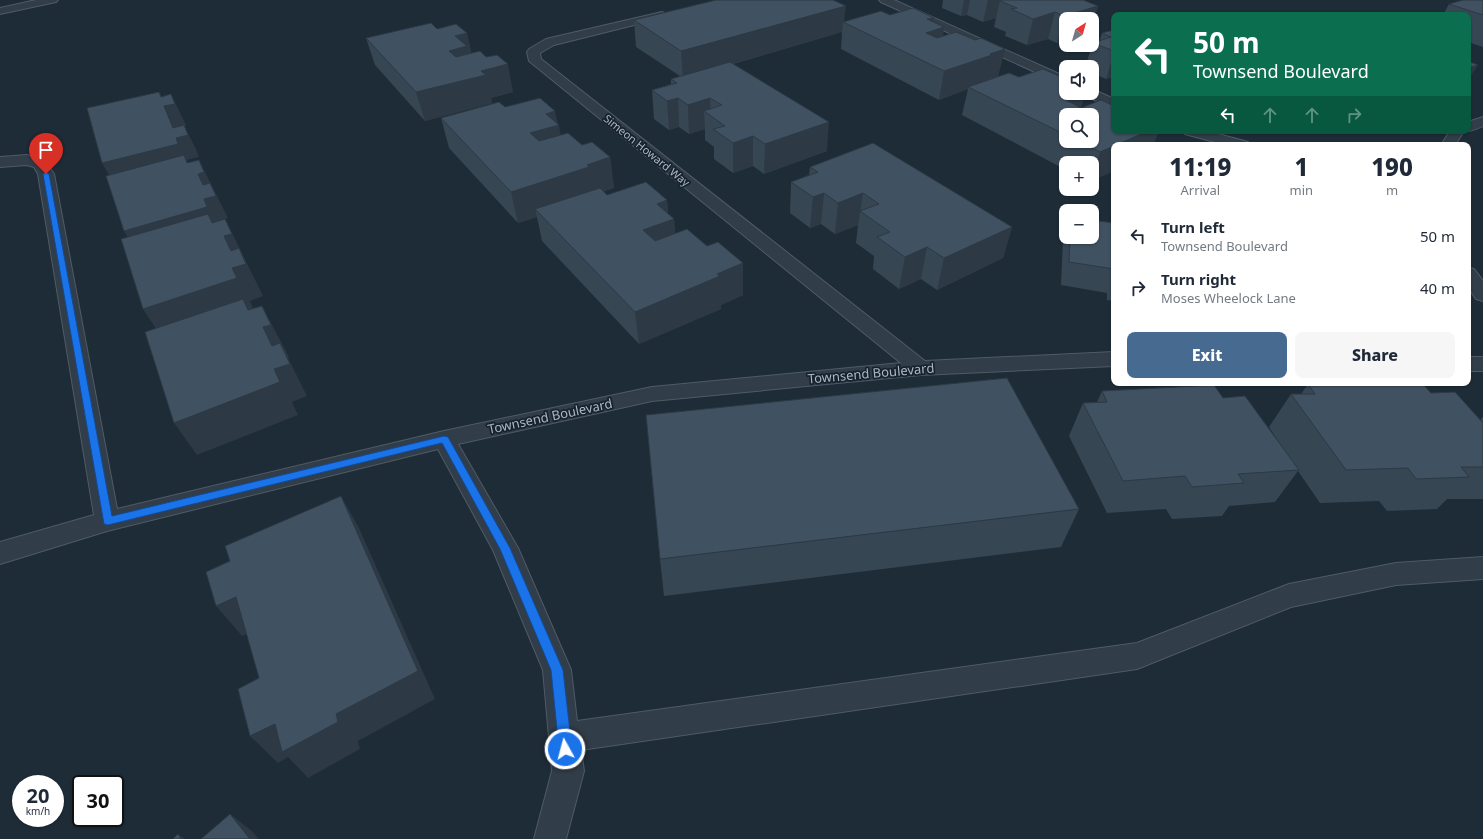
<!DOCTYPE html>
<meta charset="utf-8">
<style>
body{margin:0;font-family:"Noto Sans",sans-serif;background:#f6f6f7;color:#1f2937;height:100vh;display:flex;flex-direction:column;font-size:15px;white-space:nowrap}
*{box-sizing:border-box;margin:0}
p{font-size:13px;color:#747a83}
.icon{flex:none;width:22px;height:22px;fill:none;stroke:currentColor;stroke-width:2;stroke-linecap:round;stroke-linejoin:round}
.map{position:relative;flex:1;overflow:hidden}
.drawer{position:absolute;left:1111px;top:142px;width:360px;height:244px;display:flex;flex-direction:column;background:#fff;border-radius:8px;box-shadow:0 1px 3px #0004}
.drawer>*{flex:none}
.guide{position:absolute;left:1111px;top:12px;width:360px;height:122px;border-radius:8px;box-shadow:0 1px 3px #0004;background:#0b6e4f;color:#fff;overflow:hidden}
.needle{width:26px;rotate:37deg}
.buttons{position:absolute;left:1059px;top:12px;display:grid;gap:8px}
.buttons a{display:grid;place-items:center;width:40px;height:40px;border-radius:8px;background:#fff;box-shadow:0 1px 3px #0004;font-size:20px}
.speed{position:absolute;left:12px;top:775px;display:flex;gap:8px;font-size:20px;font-weight:700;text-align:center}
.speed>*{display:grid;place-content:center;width:52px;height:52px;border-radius:50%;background:#fff;box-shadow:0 1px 3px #0004;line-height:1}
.speed small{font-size:10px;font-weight:400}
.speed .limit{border:2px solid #111;border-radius:6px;background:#fff;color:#111}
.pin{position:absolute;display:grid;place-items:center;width:34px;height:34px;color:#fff;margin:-41px -17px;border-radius:50% 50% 50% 0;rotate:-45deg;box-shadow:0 0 4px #0007}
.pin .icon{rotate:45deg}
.me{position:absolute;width:44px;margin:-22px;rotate:353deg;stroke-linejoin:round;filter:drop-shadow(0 0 3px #0008)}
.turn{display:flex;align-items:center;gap:14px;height:84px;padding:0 16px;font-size:18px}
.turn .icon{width:52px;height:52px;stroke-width:2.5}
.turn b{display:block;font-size:28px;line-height:34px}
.lanes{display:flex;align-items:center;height:38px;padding:0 16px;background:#0003;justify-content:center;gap:20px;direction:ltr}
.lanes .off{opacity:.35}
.eta{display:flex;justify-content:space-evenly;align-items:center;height:68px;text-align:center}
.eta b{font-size:24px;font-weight:800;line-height:28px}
.button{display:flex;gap:8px;margin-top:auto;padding:8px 16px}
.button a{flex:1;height:46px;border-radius:8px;background:#476a91;color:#fff;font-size:16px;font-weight:800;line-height:46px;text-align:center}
.button a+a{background:#f6f6f7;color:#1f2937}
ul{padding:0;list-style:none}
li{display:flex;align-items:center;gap:12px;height:52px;padding:0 16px}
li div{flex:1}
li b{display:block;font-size:15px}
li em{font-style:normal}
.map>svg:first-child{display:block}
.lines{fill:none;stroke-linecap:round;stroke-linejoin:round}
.minor-casing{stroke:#4f5b67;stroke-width:2}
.minor{fill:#313d48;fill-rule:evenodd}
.wall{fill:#374653;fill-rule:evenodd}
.shaded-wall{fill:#2d3944}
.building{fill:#405161;stroke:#2d3944}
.route{fill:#1a73e8;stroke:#114b97}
.labels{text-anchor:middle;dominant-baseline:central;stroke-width:3.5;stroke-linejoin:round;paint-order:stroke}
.far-street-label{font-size:11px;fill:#abb8c6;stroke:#17222d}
.street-label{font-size:13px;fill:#abb8c6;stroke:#17222d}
</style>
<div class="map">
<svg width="1483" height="839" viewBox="0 0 1483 839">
<rect width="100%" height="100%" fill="#1e2c38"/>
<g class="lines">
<defs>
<g id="minor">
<path d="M36,0H58L56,2L0,14V8Z"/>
<path d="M879,0H894L1066,77V86L881,2Z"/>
<path d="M662,12L668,15L666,17L554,45L540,53L541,59L925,361L1114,352V366L921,375L652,401L458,444L518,548L571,670L577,721L1137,643L1289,584L1396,563L1483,557V579L1396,585L1291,607L1137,669L581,750L584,771L566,839H534L552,771L543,670L493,550L438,449L107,531L0,564V542L94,515L38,174L34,167L26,165L0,167V157L27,155L45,161L54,174L117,509L444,431L652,387L901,363L529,61L527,52L529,49L546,39Z"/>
<path d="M1092,89L1114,99V108L1085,96L1083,93H1092Z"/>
<path d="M1483,117V126C1478,128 1472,131 1467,131L1468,122Z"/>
<path d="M1183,131H1207L1248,142L1250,145H1226L1185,134Z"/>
<path d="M1450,131H1464L1455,145H1441Z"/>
<path d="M1468,268L1474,269L1483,281V301L1476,299L1468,287Z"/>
<rect x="1468" y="357" width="15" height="14"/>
</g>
</defs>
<use href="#minor" class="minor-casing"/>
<use href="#minor" class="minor"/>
</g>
<g class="wall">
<path d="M943,0H1083L1098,6L1092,26V19L1057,43L1048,39L1027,45L1005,36L1006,32L994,27L996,18L983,22L967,15L961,16L942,8Z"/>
<path d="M1483,0V47L1468,42V15H1443L1449,4Z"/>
<path d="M890,15L933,22L944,27L943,36L975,40L1005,49L998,76L1019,77L1066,93H1085L1081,107L1114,131H1159L1153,145L1092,181V163H1066V170L962,115L968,89L939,100L841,49L842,32L733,64L827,151L764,174L753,166L733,173L714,159V147L705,140V129L689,134L679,127L669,130L654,119L652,90L671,84V79L680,76L636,47L634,20L845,22ZM1066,115L1092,141H1066Z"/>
<path d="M437,29L467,33L471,53L513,92L491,98L492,103L425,121L375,65L366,38Z"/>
<path d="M1114,30V77H1113L1106,79L1092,73V67H1085L1093,43L1100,40L1102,33Z"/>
<path d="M505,107L558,124L560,135L610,157L614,188L604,191L607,195L667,200L668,214L674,219L675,234L707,246L743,263V295L721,305V309L639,344L542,241L537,217L518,223L449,148L441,118Z"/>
<path d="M810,167L1012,227L1003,258L937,290L921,279L899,289L873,269L874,256L856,243L858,225L835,234L821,224L810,228L790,213L791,182L809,175Z"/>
<path d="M1114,223V301L1107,300V293L1061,285L1063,240L1066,230V237H1092Z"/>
<path d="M1308,384L1431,393L1480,420L1483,417V499H1447L1437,509L1387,511L1379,501L1320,503L1298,471L1275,502L1229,506L1222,516L1172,519L1166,509L1107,513L1069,436L1083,403L1097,402L1102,391L1279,443L1269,427L1291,394H1301Z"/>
<path d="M1079,509L1061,547L664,596L660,559Z"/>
</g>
<g class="shaded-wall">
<path d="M964,0H970L967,15L961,16Z"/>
<path d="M988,0H1003L1000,1L996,18L983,22Z"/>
<path d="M846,6L844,23L843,22L842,32L683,78L681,51Z"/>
<path d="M1098,6L1092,26V19H1066V40L1057,43L1064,16Z"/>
<path d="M1055,12L1048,39L1027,45L1033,19Z"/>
<path d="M934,18L932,31L944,27L940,54L921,60L927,19Z"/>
<path d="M467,33L473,60L474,74L449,51L455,36Z"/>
<path d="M1005,49L998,76L968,87V89L939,100L944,71L990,54Z"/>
<path d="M1114,53V74L1113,77L1106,79Z"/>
<path d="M508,64L513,92L491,98L492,103L425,121L416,92L481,71Z"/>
<path d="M1478,65L1468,80V68Z"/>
<path d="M159,92L166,106L171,94L186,125L184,126L195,147L199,157L187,160L188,164L115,185L102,163L173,128Z"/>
<path d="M1085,93L1078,115L1066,100Z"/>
<path d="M678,98L679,127L669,130L667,101Z"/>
<path d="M710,98L711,115L704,111L705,129L689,134L688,105Z"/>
<path d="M555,111L558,125H559L564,155L536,163L530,133L546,114Z"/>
<path d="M829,122L827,151L764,174L765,144Z"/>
<path d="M1146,131H1159L1153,145H1116Z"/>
<path d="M753,136V166L733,173V143Z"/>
<path d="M1114,146V171L1092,181V177L1100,152Z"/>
<path d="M610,157L614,188L593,195L535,209L537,217L518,223L511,192L587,165Z"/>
<path d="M199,160L228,218L216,222L138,254L124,231L204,199L198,174Z"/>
<path d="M824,193L821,224L810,228L813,197Z"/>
<path d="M863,193L858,225L835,234L838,203Z"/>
<path d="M667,200L669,221L674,219L676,250L646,262L643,230L657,204Z"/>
<path d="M225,219L241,251L263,296L250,301L254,311L164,341L143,309L232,268L231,251L224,236Z"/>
<path d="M1012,227L1003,258L937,290L944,258Z"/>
<path d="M927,247L921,279L899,289L905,257Z"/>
<path d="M743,263V295L721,305V309L639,344L635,312L717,274Z"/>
<path d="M262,306L279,338L289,357L288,358L307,396L292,402L298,415L197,455L174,423L274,369L263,327Z"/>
<path d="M341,496L359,528L435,699L358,741L360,749L308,778L288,757L278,763L250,736L275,724L336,714Z"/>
<path d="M236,597L261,627L242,636L216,606Z"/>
<path d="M230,814L252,831L259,839H250Z"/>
<path d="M178,834L185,839H181Z"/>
</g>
<g class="building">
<path d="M716,0H833L846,6L681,51L634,20Z"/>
<path d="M1002,0H1083L1098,6L1064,16L1055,12L1033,19L1011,9L1017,8L1000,1Z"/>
<path d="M1463,0H1483V15L1449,4Z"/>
<path d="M913,8L934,18L927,19L944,27L926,33L937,38L956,32L975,40L981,38L1005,49L990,54L992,55L944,71L843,22L881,11L890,15Z"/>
<path d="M431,23L437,29L456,24L467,33L455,36L467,46L449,51L456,57L480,51L486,57L497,55L508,64L481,71L486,75L416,92L366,38Z"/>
<path d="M1114,30V51L1093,43L1111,37L1102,33Z"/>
<path d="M1468,61L1478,65L1468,68Z"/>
<path d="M730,62L829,122L765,144L753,136L733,143L713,129L725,126L704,111L722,105L710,98L688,105L678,98L667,101L652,90L677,83L671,79Z"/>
<path d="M1043,69L1066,79V82L1063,83L1066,84V93H1085L1066,100L1081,108L1101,100L1114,106V131H1148L1116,145H1114V146L1100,152L1078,141H1092V115H1066V135L968,87L1009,73L1019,77Z"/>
<path d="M159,92L161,97L171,94L175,104L164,106L173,128L184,125L188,135L176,138L178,144L102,163L87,108Z"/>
<path d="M540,98L555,111L546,114L559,125L530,133L539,141L568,133L582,145L592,142L610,157L587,165L589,167L511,192L441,118L499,102L505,107Z"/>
<path d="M873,143L1012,227L944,258L927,247L905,257L877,237L890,232L860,211L879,204L863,193L838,203L824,193L813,197L791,182L818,172L810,167Z"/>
<path d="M184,155L187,163L199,160L204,172L198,174L203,185L210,183L216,196L204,199L207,207L124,231L106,176Z"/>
<path d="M646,182L667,200L657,204L674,219L643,230L655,241L687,229L707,246L718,242L743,263L717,274L720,276L635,312L535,209L600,188L607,195Z"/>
<path d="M208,214L212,223L225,219L232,234L224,236L231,251L239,248L246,264L232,268L237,278L143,309L121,239Z"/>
<path d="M1092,220L1114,223V269L1069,262L1070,237H1092Z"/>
<path d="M243,299L248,310L262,306L271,325L263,327L272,346L280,343L290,364L274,369L280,382L174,423L145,332Z"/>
<path d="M1007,378L1079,509L660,559L646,415Z"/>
<path d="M1332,383H1422L1431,393L1455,392L1483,423V467H1461L1469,477L1416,479L1408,468L1346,470L1291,394H1315L1308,384Z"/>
<path d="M1214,385L1223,398L1245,396L1299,470L1238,474L1244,483L1192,487L1185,476L1123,481L1083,403L1107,402L1102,391Z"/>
<path d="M341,496L418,671L336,714L338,722L282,752L275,724L250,736L238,689L259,678L236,597L216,606L206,572L230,561L225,546Z"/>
<path d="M230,814L250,839H201Z"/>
<path d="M178,834L181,839H173Z"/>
</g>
<path class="route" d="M46,172L49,174L112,516L444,436L448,437L510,548L563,670L572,749L570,754L565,756L561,754L559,749L551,670L500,549L442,443L108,525L104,524L43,174Z"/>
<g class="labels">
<g class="far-street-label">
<text transform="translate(647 150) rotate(39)">Simeon Howard Way</text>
</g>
<g class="street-label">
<text transform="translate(871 373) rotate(-5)">Townsend Boulevard</text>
<text transform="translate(550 416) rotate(-12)">Townsend Boulevard</text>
</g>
</g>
</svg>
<div class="buttons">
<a><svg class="needle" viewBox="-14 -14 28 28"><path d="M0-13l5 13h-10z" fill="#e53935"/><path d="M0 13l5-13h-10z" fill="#747a83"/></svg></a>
<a><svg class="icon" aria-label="sound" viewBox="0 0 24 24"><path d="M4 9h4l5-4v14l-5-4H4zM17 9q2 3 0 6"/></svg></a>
<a><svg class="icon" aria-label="search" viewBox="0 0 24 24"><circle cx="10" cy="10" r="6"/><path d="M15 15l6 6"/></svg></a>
<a>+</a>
<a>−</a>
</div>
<div class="speed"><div>20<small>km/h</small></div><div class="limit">30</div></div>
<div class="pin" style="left:46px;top:174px;background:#d93025"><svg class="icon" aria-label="arrive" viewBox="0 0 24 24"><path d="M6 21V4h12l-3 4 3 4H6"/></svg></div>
<svg class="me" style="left:565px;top:749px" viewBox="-20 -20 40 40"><circle r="17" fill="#1a73e8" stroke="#fff" stroke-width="3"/><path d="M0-11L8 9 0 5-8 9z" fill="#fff"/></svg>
<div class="guide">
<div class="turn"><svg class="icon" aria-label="left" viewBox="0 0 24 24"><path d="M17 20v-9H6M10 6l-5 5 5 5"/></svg><div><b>50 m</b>Townsend Boulevard</div></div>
<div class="lanes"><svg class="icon" aria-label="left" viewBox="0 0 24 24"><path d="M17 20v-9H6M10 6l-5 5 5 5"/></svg><svg class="icon off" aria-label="ahead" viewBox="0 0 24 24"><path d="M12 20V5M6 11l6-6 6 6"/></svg><svg class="icon off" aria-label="ahead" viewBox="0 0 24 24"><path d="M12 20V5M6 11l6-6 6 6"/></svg><svg class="icon off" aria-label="right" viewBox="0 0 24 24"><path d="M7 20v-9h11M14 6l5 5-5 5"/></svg></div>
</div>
<section class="drawer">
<div class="eta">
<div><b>11:19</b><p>Arrival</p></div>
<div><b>1</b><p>min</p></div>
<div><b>190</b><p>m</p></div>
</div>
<ul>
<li><svg class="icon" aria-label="left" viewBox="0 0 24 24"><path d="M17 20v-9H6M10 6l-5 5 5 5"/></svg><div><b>Turn left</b><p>Townsend Boulevard</p></div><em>50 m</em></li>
<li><svg class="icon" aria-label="right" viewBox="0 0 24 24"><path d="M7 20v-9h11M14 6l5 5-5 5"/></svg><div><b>Turn right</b><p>Moses Wheelock Lane</p></div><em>40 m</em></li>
</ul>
<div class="button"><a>Exit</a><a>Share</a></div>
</section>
</div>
